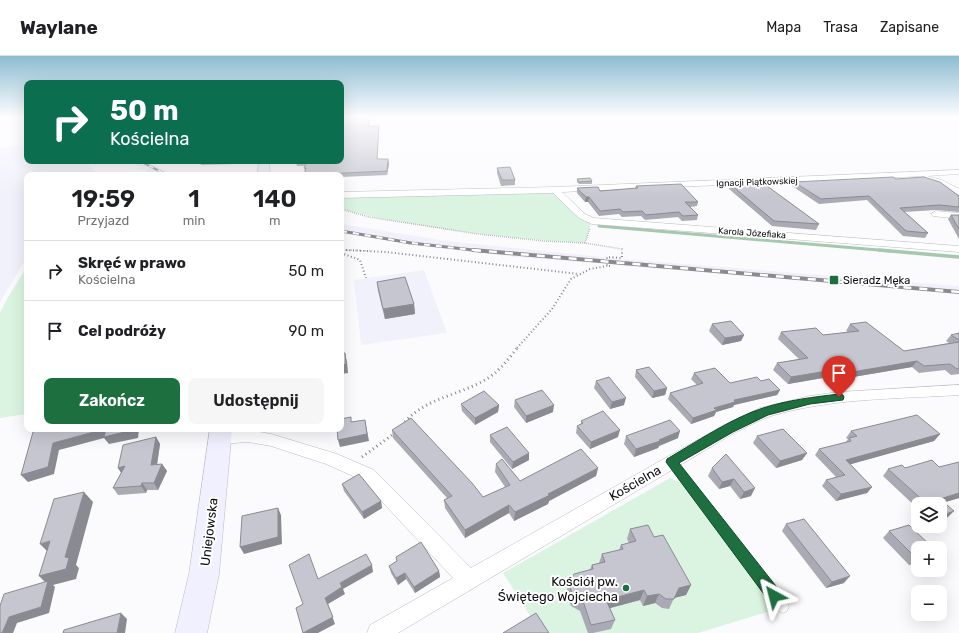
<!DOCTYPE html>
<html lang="pl">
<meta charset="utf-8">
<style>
body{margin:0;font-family:Rubik,sans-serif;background:#f6f6f6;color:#202124;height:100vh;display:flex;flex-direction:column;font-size:15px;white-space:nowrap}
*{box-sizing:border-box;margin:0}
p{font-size:13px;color:#757577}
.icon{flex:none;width:22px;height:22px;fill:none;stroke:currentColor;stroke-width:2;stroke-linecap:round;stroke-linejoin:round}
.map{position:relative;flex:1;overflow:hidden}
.side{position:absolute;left:24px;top:116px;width:320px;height:260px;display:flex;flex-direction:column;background:#fff;border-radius:8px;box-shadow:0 4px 16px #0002}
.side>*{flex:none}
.banner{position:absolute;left:24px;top:24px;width:320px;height:84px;border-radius:8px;box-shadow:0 4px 16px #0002;background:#0b6e4f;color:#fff;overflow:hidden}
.fabs{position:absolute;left:911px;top:441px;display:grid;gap:8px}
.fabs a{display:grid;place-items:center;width:36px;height:36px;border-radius:8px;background:#fff;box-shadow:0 4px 16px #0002;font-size:20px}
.pin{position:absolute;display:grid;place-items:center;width:34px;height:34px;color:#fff;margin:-41px -17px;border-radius:50% 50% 50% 0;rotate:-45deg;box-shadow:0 0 4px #0007}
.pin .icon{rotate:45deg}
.me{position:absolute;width:44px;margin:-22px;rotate:322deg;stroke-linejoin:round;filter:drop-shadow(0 0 3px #0008)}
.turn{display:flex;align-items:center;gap:14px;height:84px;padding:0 20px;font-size:18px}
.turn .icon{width:52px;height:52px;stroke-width:2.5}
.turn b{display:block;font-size:28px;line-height:34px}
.eta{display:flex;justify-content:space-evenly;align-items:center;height:68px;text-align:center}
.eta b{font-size:24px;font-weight:600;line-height:28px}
.button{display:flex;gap:8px;margin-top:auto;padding:8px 20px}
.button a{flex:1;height:46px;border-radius:8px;background:#1e6f3f;color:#fff;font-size:16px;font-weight:600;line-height:46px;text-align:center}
.button a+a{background:#f6f6f6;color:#202124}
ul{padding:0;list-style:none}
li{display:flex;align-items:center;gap:12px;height:60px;padding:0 20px;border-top:1px solid #e0e0e0}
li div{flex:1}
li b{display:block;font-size:15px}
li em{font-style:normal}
header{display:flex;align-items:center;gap:24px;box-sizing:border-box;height:56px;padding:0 20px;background:#fff;border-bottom:1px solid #e0e0e0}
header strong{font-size:19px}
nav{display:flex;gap:22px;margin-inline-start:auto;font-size:14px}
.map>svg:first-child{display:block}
.built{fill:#f1f1fc}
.green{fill:#dbf4e1}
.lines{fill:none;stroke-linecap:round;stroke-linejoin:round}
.stream-far1{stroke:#a4c9ae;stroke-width:3}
.stream{stroke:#a4c9ae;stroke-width:3.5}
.service-casing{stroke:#b9bac4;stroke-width:1}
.minor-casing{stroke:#b9bac4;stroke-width:1}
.secondary-casing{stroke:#b9bac4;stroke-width:1}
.path-far2{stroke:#88888c;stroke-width:1.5;stroke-dasharray:0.5 1.5;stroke-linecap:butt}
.path-far1{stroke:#88888c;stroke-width:2;stroke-dasharray:1 2.5;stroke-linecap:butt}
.path{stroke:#88888c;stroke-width:3;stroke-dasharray:1 3.5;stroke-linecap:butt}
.service{fill:#fff;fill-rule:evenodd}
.minor{fill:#fff;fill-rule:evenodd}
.secondary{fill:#f0f0fe;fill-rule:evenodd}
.rail-far2-casing{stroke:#8b8b8f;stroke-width:2.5}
.rail-far1-casing{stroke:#8b8b8f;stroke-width:3}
.rail-casing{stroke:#8b8b8f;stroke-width:4}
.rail-far2{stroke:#fff;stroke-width:1.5;stroke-dasharray:5;stroke-linecap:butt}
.rail-far1{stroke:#fff;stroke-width:2;stroke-dasharray:6;stroke-linecap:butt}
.rail{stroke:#fff;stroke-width:2.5;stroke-dasharray:8;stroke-linecap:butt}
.wall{fill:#a9aab3}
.shaded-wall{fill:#8a8b92}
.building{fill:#c5c6d0;stroke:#8a8b92}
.route{fill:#1e6f3f;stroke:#144829}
.poi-dot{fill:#1e6f3f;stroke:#fff;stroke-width:1.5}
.labels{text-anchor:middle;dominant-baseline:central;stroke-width:4;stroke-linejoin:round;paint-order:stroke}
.far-street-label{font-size:9px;fill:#0e0e12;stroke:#fff}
.poi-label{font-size:11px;fill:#0e0e12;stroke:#fff;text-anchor:start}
.near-street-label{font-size:13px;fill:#0e0e12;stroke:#fff}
.near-poi-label{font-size:13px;fill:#0e0e12;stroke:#fff;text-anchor:end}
</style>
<header>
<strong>Waylane</strong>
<nav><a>Mapa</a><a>Trasa</a><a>Zapisane</a></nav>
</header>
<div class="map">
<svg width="959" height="577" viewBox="0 0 959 577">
<rect width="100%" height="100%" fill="#fbfbfe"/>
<g class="built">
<path d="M27,88V105H85L99,119H27V201L0,246V93Z"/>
<path d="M129,105H145L173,119H153Z"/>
<path d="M341,168L447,185L603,201L604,202V208L515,201L409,188L341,176Z"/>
<path d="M610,202L959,230V237L610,209Z"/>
<path d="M424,214L447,277L361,289L354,224Z"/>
</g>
<g class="green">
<path d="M555,134L592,165L585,187C533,184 482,179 431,171C400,166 371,161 341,153V139Z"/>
<path d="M27,211V358L0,362V257L8,241Z"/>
<path d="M670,422L681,427L777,553L698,577H541L503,517Z"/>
</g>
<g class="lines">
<path class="stream-far1" d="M599,170L890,195"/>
<path class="stream" d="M879,194L959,201"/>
<defs>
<path id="service" d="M671,402L674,403L787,547L789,551L787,555L783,557L779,555L668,409L667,406L668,403Z"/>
<g id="minor">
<path d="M959,114V118L927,120L942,124L959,133V139L936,128L923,124L922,122L925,120L562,136L585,158L594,162L959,190V196L592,168L579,162L553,137L341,142V136L555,131Z"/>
<path d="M936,155L959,157V163L933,160L931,158Z"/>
<path d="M959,329V339C896,343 831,342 771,360C758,364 746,372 734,377L398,577H367L370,569L453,522L362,424L326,408L271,390L248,386L220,388L214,386L212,382L214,378L248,374L271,378L337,398L374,414L471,512L724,369L760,352L810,340L839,336Z"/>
</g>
<g id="secondary">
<path d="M259,105H269L270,119H258Z"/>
<path d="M210,373H232L219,518L207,577H175L189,518Z"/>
</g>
</defs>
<use href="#service" class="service-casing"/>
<use href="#minor" class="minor-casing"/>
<use href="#secondary" class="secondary-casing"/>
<g class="path-far2">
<path d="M341,153L369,161L478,178L544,185L585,187L622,193V195"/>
<path d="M585,187L590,172"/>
<path d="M341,194L371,195"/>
</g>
<g class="path-far1">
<path d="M346,194L386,196L579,218"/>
<path d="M341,197L360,204L366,222"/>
<path d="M610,210H607V201L622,202V194"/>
<path d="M517,292L552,253L571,223L590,213L607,210"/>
</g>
<g class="path">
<path d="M405,366C428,339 468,339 495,317C503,310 511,300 518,291"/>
<path d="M362,401L395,377"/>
</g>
<use href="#service" class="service"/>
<use href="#minor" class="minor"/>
<use href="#secondary" class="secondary"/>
<defs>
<path id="rail-far2" d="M140,105L167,119"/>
<path id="rail-far1" d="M341,175L411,187L482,195"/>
<path id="rail" d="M473,194L959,236"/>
</defs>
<use href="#rail-far2" class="rail-far2-casing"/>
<use href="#rail-far1" class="rail-far1-casing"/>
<use href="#rail" class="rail-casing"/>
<use href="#rail-far2" class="rail-far2"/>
<use href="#rail-far1" class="rail-far1"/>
<use href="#rail" class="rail"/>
</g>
<g class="wall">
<path d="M341,60H370L369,70L379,73L377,103L389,107L387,119L341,121V119H304L305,115L304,112L305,110H297L296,107Z"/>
<path d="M201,105H237L236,108L201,109L200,106Z"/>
<path d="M497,112L515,124V129L501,130L497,117Z"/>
<path d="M577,123L592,125V128H579L577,126Z"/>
<path d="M896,123L959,140V156L936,154L904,156L928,177L925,182L903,180L867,144L819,148L792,130L794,126Z"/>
<path d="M730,128L819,168L816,174L772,170L729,133Z"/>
<path d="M636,130L698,146L697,150L690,151L698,159L697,164L682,165L678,161L645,164L641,160L622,161L619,158L599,160L588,146H585L577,137V132L600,135L635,132Z"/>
<path d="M951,159H959V183L948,163Z"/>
<path d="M377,226L414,248L415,258L385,263L378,235Z"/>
<path d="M712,268L744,279L741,285L722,289L709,275Z"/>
<path d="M850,268L904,295L949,287L946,285L951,279L959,277V318L951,319L945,314L919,317L912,311L853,321L851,325L829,328L823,322L788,328L773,314L777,307L799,303L778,283L781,276L823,279L848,276L846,275Z"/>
<path d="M636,314L667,332L665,339L652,342L635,321Z"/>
<path d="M694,317L730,327L780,334L777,339L734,349L733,351L716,356L714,360L691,368L668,343L670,337L697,329L691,323Z"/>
<path d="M596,325L624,349L610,353L594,332Z"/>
<path d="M515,344L553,356L526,367L514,351Z"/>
<path d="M461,348L499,349L498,356L475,369L462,355Z"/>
<path d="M581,365L618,381L590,393L576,377L577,370L581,368Z"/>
<path d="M392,374L483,441L505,431L495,416L496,408L520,425L598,412L596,420L549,445L548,448L514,465L509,457L465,482L445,452L444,444L447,442L393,382Z"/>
<path d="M851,375L940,378L934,385L850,408L872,431L867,437L836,445L822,430L826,424L836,421L815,399L819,393L846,386L848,383L846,382Z"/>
<path d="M490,379L529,404L512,413L490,386Z"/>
<path d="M626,380L678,382L659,390L658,392L634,401L624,388Z"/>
<path d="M757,380L807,397L802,404L776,412L753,387Z"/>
<path d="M156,381L160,388L157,408H162L167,415L158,434H147L146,437L118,439L113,432L121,417L118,412Z"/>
<path d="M726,398L751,440L740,443L730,430L719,433L708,420L712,412Z"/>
<path d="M959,406V442L945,446L947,462L940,448H918V453L883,420L888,413L905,412L939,411Z"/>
<path d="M342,428L381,445L382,452L364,463L344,435Z"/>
<path d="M786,468L844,527L826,532L782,475Z"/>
<path d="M909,469L918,505L909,509L883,482L889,475Z"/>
<path d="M630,473L654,481L691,529L686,539L674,542L669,553L662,552L655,547L643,550L640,544L610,552L615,564L611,573L593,577H588L580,555L571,550L566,537L569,527L590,513L592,509L599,507L602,498L619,494L621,489L629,487L627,483Z"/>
<path d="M396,501L439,515L440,521L415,537L406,523L398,529L391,517L389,510L397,506Z"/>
</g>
<g class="shaded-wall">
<path d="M388,103L389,107L387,119V115Z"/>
<path d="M586,141H589L588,146H585Z"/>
<path d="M414,248L415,258L385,263L383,253Z"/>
<path d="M744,279L741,285L722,289L725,282Z"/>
<path d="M345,297L347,306L348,317L341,318V309Z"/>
<path d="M917,305L912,311L853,321L855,318L852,316Z"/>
<path d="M827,315L823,322L788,328L791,321Z"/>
<path d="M667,332L665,339L652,342L654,335Z"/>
<path d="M780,334L777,339L734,349L733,351L716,356L714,360L691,368L693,362L714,352L734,344Z"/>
<path d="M626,342L624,349L610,353L612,346Z"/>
<path d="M499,349L498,356L475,369V362Z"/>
<path d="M554,349L553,356L526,367V360Z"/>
<path d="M365,364L369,385L340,391L338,384Z"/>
<path d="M105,373H139L138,382L109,388L104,382L59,394L54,418L28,426L21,419L53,387Z"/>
<path d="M620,374L618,381L590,393L591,386Z"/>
<path d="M680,375L678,382L659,390L658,392L634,401L636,393Z"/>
<path d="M940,378L934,385L841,411L846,404Z"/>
<path d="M156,381L160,388L156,416L151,409Z"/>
<path d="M529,397V404L512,413L513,406Z"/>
<path d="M807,397L802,404L776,412L780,405Z"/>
<path d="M162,408L167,415L158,434L154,427Z"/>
<path d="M125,410L123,419L118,412Z"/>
<path d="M598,412L596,420L549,445L548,448L514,465L515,456L548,438Z"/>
<path d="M734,423L730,430L719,433L722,426Z"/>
<path d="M142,427L147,434L146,437L141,430Z"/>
<path d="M872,431L867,437L836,445L841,438Z"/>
<path d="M755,432L751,440L740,443L744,436Z"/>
<path d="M84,436L93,446L76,509L79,512L76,523L53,529L55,531L49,557L17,567L13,577H2L9,561L47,528L39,520L65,501Z"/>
<path d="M959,437V442L939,448L940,443Z"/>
<path d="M381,445L382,452L364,463L362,456Z"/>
<path d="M509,449V457L465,482V474Z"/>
<path d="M278,452L281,459L282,488L244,498L240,491Z"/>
<path d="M954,455L947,462L940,464V460Z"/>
<path d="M50,485V498L40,488Z"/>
<path d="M918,501V505L909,509L916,502Z"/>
<path d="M372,509L373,516L343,533L345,538L328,548L335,568L318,577H304L325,542L340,527Z"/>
<path d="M439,515L440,521L415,537L414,531Z"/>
<path d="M405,517L406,523L398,529L396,522Z"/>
<path d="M850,520L844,527L826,532L832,526Z"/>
<path d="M691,529L686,539L674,542L679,532Z"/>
<path d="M644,534L640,544L603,554L606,544Z"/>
<path d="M659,538L655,547L643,550L647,540Z"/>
<path d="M121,557L127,563L125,577H117Z"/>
</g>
<g class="building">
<path d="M341,60H369L368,70H379L377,103H388L387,115L304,119L306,112H304L307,106L296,107L297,105H341Z"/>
<path d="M201,105H224L200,106Z"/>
<path d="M510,111L515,124H502L497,112Z"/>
<path d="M893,121L896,123L924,121L940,126L959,140V151L939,149L900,152L928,177L906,175L869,140L821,143L794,126Z"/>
<path d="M590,122L592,125L579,126L577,123Z"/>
<path d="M763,127L819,168L774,165L730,128Z"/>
<path d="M681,128L698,146H685L698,159L683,160L679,156L646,159L642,155L623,156L620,153L600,155L589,141H586L577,132L598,131L600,135L638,132L636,130Z"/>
<path d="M951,159H959V173Z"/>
<path d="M405,221L414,248L383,253L377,226Z"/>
<path d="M731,265L744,279L725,282L712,268Z"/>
<path d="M866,266L904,295L959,286V312L957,313L950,308L924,310L917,305L852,316L855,318L834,321L827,315L791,321L777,307L808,302L781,276L816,272L823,279L859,275L850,268Z"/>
<path d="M959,277V284L951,279Z"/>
<path d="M341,297H345L346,308L341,309Z"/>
<path d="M649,311L667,332L654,335L636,314Z"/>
<path d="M715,312L730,327L757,321L761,325L769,323L780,334L734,344L735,346L714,352L717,354L693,362L670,337L703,327L694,317Z"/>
<path d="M609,321L626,342L612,346L596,325Z"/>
<path d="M542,334L554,349L526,360L515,344Z"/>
<path d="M484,335L499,349L475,362L461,348Z"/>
<path d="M603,355L620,374L591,386L577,370L583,367L581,365Z"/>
<path d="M917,359L940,378L846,404L872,431L841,438L826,424L845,419L819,393L851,385L849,382L857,380L851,375Z"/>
<path d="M351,361V366L365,364L367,378L338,384L337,373H341V363Z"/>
<path d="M411,362L472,427L483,441L510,429L496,408L502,403L520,425L581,393L598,412L548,438L550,439L515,456L509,449L465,474L444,444L452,440L392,374Z"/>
<path d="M670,364L680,375L659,384L660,385L636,393L626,380Z"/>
<path d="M507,371L529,397L513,406L490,379Z"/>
<path d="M45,373H105L53,387L48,411L21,419L33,376Z"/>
<path d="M106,373H133V374L104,381Z"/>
<path d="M783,373L807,397L780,405L757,380Z"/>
<path d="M156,381L151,409L162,408L154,427H142L141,430L113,432L125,410L118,412L123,389Z"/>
<path d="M726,398L755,432L744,436L734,423L722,426L712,412Z"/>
<path d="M932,404L939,411L959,406V437L940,443L954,455L940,460V448H927L888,413L902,409L905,412Z"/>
<path d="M359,418L381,445L362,456L342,428Z"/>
<path d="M84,436L65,501L69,502L66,513L39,520L50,485L40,488L54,443Z"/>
<path d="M278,452V481L240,491L242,460Z"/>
<path d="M804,463L850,520L832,526L786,468Z"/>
<path d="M648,469L654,481L663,479L691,529L679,532L674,543H666L659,538L647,540L644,534L606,544L615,564L591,569L583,545L573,541L569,527L574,518L593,513L592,509L605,506L602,498L623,493L621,489L636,485L630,473Z"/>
<path d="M909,469L933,492H918V501L916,502L889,475Z"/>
<path d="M421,486L439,515L414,531L405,517L396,522L389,510L397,505L396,501Z"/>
<path d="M309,498L318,523L366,498L372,509L340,527L342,531L325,542L333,561L303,577L296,552L303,548L289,509Z"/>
<path d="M48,525L41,551L9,561L2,577H0V550L4,538Z"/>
<path d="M121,557L117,577H63L64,574Z"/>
<path d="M536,557L549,577H503Z"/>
</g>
<linearGradient id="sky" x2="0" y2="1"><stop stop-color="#8dbcd1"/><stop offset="0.43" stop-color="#fdfdff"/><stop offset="1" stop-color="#fdfdff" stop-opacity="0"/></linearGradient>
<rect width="959" height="141" fill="url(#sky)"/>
<path class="route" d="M839,338L843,339L844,341L843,344L810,348L768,359L733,376L679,407L779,534L781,540L779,545L774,547L769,545L666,406L667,403C696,386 732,362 763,352C788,344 814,341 839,338Z"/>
<g class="poi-dot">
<rect x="829" y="219" width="10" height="10" rx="2"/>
<circle cx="626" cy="532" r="4"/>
</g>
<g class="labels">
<g class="far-street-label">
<text transform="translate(757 126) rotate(-2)">Ignacji Piątkowskiej</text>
<text transform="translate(752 177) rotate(4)">Karola Józefiaka</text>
</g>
<g class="poi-label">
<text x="843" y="224">Sieradz Męka</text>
</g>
<g class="near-street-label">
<text transform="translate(635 427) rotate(-30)">Kościelna</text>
<text transform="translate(209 476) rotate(-83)">Uniejowska</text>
</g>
<g class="near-poi-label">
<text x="618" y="525">Kościół pw.<tspan x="618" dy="15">Świętego Wojciecha</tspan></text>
</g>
</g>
</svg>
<div class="fabs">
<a><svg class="icon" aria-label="layers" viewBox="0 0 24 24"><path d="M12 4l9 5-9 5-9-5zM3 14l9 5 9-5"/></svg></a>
<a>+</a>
<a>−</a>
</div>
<div class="pin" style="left:839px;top:341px;background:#d93025"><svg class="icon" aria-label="arrive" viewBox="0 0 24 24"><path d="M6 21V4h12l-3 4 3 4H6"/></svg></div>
<svg class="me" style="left:774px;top:540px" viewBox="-20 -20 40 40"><path d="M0-17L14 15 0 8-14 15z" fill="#1e6f3f" stroke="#fff" stroke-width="4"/></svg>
<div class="banner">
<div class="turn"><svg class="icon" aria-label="right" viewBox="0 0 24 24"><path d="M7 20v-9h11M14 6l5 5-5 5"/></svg><div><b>50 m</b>Kościelna</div></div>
</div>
<section class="side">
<div class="eta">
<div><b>19:59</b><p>Przyjazd</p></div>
<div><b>1</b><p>min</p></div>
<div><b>140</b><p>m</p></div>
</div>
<ul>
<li><svg class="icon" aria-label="right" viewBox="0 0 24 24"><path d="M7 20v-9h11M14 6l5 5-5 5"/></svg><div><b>Skręć w prawo</b><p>Kościelna</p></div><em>50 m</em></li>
<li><svg class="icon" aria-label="arrive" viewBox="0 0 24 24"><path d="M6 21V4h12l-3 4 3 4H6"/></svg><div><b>Cel podróży</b></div><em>90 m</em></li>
</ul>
<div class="button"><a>Zakończ</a><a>Udostępnij</a></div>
</section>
</div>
